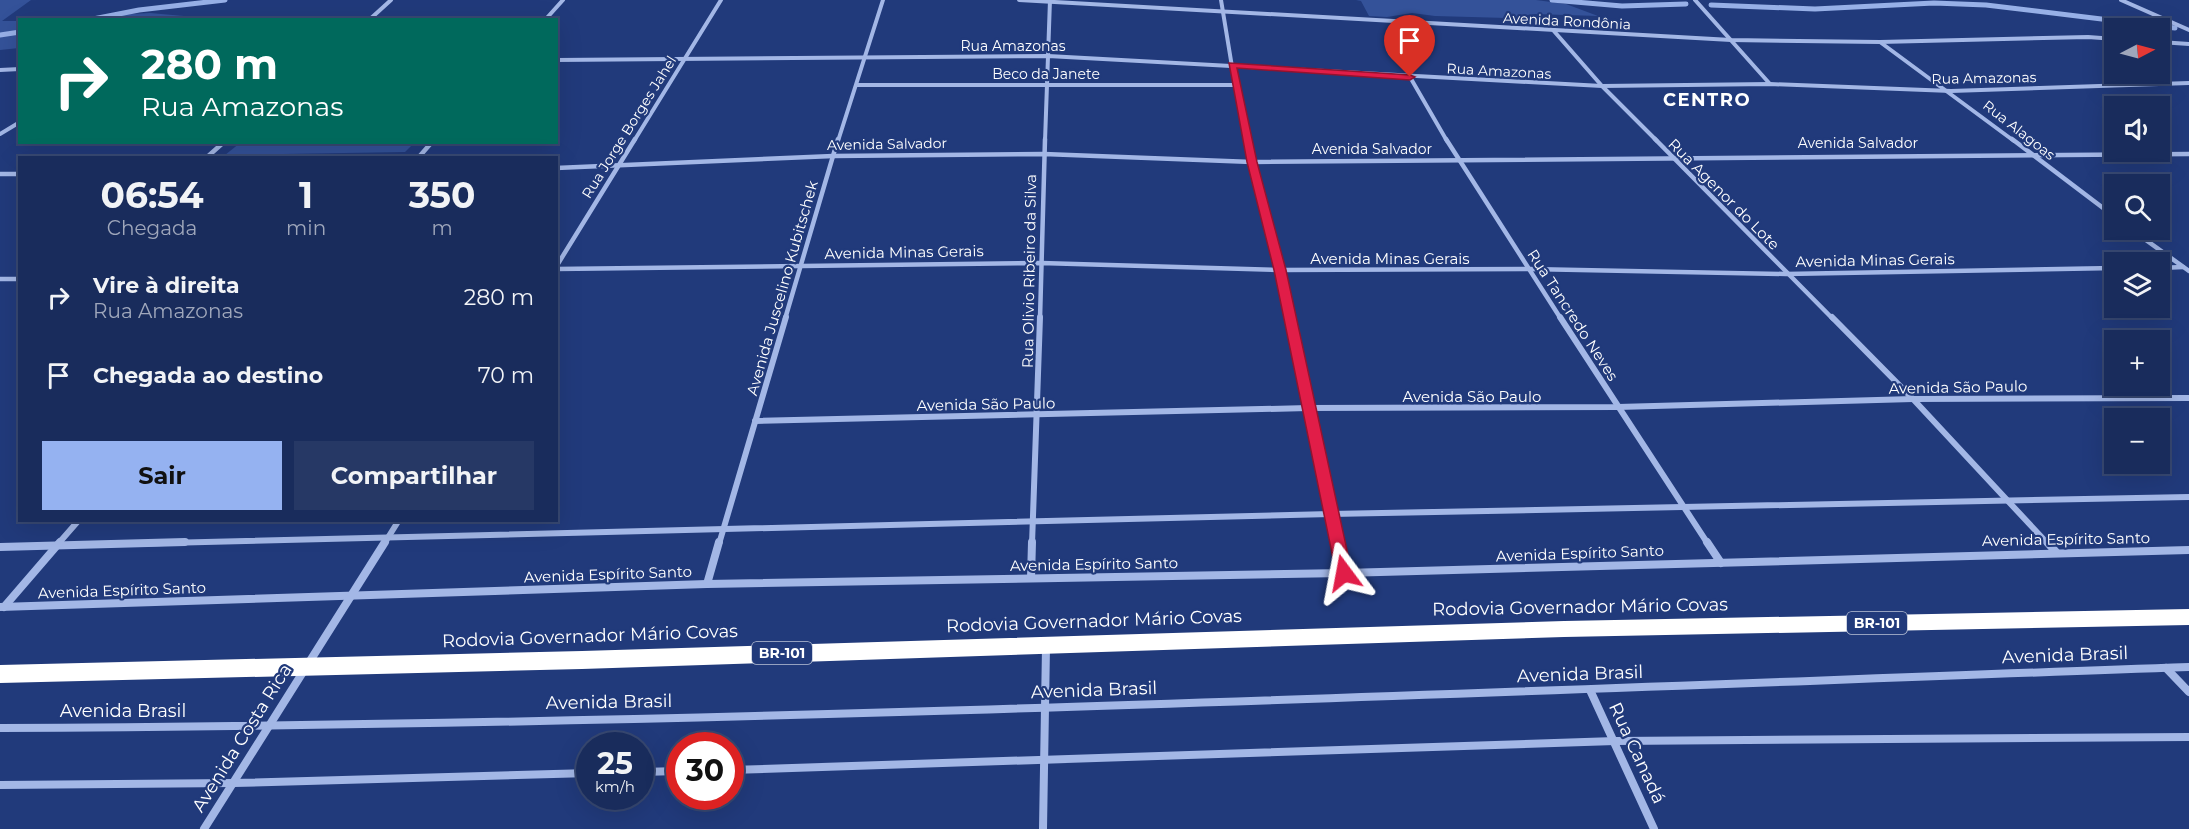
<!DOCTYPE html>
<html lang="pt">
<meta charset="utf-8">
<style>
body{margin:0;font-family:Montserrat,sans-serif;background:#263865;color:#f1f3f6;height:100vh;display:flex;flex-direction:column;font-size:22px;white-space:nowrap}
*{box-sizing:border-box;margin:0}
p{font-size:20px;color:#9fa7bb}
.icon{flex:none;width:33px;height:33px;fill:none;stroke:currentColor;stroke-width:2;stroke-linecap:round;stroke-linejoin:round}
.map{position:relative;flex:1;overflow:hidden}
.sheet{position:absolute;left:18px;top:156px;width:540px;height:366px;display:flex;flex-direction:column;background:#192c5c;border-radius:0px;box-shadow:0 6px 24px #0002,0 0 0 2px #374872}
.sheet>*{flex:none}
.hud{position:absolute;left:18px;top:18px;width:540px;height:126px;border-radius:0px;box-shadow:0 6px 24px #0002,0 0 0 2px #374872;background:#00695c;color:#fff;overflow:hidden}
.needle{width:39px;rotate:84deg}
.fabs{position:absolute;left:2104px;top:18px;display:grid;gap:12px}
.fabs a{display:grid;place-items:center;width:66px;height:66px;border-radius:0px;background:#192c5c;box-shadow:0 6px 24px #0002,0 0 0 2px #374872;font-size:30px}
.speed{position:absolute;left:576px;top:732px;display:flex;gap:12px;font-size:30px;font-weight:700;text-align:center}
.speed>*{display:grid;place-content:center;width:78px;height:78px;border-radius:50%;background:#192c5c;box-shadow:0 6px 24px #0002,0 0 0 2px #374872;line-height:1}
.speed small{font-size:15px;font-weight:400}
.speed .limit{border:9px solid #d22;background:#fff;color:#111}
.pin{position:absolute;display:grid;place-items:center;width:51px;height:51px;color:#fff;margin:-62px -26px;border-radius:50% 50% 50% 0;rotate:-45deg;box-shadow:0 0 6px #0007}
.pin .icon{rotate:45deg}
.me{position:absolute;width:66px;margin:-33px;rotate:347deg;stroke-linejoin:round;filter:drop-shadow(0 0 4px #0008)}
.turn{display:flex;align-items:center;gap:21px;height:126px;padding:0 24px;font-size:27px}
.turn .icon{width:78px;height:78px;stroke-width:2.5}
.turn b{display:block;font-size:42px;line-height:51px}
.eta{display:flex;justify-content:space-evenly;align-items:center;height:102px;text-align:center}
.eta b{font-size:36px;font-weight:700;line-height:42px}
.primary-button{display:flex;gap:12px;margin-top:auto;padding:12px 24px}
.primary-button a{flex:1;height:69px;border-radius:0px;background:#95b2f1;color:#111;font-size:24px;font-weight:700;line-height:69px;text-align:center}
.primary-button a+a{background:#263865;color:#f1f3f6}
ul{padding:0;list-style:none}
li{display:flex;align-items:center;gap:18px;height:78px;padding:0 24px}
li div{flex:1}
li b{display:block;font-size:22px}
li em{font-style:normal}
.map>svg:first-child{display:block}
.green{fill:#345299}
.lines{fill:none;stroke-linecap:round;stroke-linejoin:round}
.stream{stroke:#97b0e7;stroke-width:5}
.street-far3{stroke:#a3b7e6;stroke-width:4}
.street-far2{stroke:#a3b7e6;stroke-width:4.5}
.street-far1{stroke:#a3b7e6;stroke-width:6}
.street{stroke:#a3b7e6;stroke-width:8}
.highway{fill:#fff;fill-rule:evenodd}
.route{fill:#e11d48;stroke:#92132f;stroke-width:1.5}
.labels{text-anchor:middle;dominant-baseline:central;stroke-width:4.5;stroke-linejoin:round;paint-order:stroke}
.far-street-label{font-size:14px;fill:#fff;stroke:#213a7b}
.shield{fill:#213a7b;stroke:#bcc4d7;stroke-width:1.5}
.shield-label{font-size:14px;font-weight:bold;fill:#fff}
.street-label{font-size:15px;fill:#fff;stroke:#213a7b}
.far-district-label{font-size:18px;font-weight:bold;letter-spacing:1.5px;fill:#fff;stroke:#213a7b}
.near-street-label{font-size:18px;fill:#fff;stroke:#213a7b}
</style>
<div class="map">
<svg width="2189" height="829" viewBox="0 0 2189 829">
<rect width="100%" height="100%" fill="#213a7b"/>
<g class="green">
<path d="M0,0H31L2,21H19V48L0,50Z"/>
<path d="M1356,0H1536L1566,4L1598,16L1535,14L1507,18L1435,16L1412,13L1387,17L1369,16L1361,1Z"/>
<path d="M150,13L218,19H39Z"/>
<path d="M240,143V142L414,143L405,152L225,155Z"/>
</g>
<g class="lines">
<g class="stream">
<path d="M1552,0L1622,6L1686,4"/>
<path d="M1711,5L1815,9L1934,3L1986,5L2175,28"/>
<path d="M88,20L139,10L225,0"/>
<path d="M0,35L20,32"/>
</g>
<g class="street-far3">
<path d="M1019,0L1731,40L1880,42L2088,37L2115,39"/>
<path d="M1221,0L1235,85L1249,141"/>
<path d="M1695,0L1770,84"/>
<path d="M2121,0L2189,30"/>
<path d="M369,20L391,0"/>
<path d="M545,20L563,0"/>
<path d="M1553,30L1602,86L1657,141"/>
<path d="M1880,42L2014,141"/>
<path d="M2160,42L2189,44"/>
<path d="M556,60L1048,56L1602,86L1770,84L1951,91L2189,83"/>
<path d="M0,70L20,69"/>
<path d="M1410,77L1447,141"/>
<path d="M857,85H1235"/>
<path d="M0,134L20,122"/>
<path d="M634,141L721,0"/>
<path d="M838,141L883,0"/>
<path d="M1045,141L1050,0"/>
</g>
<g class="street-far2">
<path d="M1248,139L1290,319"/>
<path d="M1446,139L1561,319"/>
<path d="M1655,139L1833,319"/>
<path d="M2012,139L2115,217"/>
<path d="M206,158L224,142"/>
<path d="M418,158L432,142"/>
<path d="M556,168L833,156L1044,154L1252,162L2189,154"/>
<path d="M0,174H20"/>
<path d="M2132,230L2189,271"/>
<path d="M556,267L635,139"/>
<path d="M2160,268L2183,267"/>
<path d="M556,269L1041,263L1280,270L1529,269L1786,274L2115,268"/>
<path d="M0,279H20"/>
<path d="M785,319L838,139"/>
<path d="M1040,319L1045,139"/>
</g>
<g class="street-far1">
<path d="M1290,317L1338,544"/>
<path d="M1560,317L1708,544"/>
<path d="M1832,317L1913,399L2048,544"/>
<path d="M755,421L1308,408L1618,407L1913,399L2189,398"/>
<path d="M58,544L79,520"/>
<path d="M124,544L1331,514L2189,497"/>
<path d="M384,544L399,520"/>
<path d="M719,544L786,317"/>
<path d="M1032,544L1040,317"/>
</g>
<g class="street">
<path d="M1338,542L1344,573"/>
<path d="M1707,542L1721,563"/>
<path d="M2047,542L2056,552"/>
<path d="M0,547L185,542"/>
<path d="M1031,578L1032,542"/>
<path d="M707,584L719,542"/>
<path d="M0,607L707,584L1344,573L2189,550"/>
<path d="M4,607L60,542"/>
<path d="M2166,668L2189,692"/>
<path d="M1590,690L1654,829"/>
<path d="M0,728C730,725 1460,693 2189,667"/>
<path d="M730,770L1615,741L2189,737"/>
<path d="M640,772L680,771"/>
<path d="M0,785L234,783L590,773"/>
<path d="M204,829L385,542"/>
<path d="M1043,829L1046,647"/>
</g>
<path class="highway" d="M2189,609V625L1564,637L582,669L0,683V665L582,651L1564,621Z"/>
</g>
<path class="route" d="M1229,63L1410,75L1415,77L1410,80L1237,68L1257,162L1286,270L1352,573L1350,577H1339L1336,573L1274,270L1247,162Z"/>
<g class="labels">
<g class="far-street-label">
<text transform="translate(1567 21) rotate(3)">Avenida Rondônia</text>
<text x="1013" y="46">Rua Amazonas</text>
<text transform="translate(1499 71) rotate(3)">Rua Amazonas</text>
<text x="1046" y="74">Beco da Janete</text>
<text transform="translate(1984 78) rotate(-1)">Rua Amazonas</text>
<text transform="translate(629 127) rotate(-58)">Rua Jorge Borges Jahel</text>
<text transform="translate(2019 130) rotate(38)">Rua Alagoas</text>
<text x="1858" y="143">Avenida Salvador</text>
<text transform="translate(887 144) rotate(-1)">Avenida Salvador</text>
<text x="1372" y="149">Avenida Salvador</text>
</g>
<g class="shield">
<rect x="1847" y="612" width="60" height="22" rx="4.5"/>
<rect x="752" y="642" width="60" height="22" rx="4.5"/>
</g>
<g class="shield-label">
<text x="1877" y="623">BR-101</text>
<text x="782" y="653">BR-101</text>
</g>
<g class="street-label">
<text transform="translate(1724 194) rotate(45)">Rua Agenor do Lote</text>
<text transform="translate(904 252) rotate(-1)">Avenida Minas Gerais</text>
<text x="1390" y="258">Avenida Minas Gerais</text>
<text transform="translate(1875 260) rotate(-1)">Avenida Minas Gerais</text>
<text transform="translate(1029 271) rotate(-89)">Rua Olivio Ribeiro da Silva</text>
<text transform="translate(782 288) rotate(-74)">Avenida Juscelino Kubitschek</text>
<text transform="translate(1573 315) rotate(57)">Rua Tancredo Neves</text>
<text transform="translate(1958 387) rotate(-1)">Avenida São Paulo</text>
<text x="1472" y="396">Avenida São Paulo</text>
<text transform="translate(986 404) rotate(-1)">Avenida São Paulo</text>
<text transform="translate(2066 539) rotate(-1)">Avenida Espírito Santo</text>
<text transform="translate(1580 553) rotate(-2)">Avenida Espírito Santo</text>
<text transform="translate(1094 564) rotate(-1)">Avenida Espírito Santo</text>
<text transform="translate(608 574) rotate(-2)">Avenida Espírito Santo</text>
<text transform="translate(122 590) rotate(-2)">Avenida Espírito Santo</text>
</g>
<g class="far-district-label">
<text x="1707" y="100">CENTRO</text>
</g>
<g class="near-street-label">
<text transform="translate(1580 607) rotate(-1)">Rodovia Governador Mário Covas</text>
<text transform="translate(1094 621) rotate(-2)">Rodovia Governador Mário Covas</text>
<text transform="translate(590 636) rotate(-2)">Rodovia Governador Mário Covas</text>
<text transform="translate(2065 655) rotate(-2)">Avenida Brasil</text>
<text transform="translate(1580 674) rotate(-2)">Avenida Brasil</text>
<text transform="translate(1094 690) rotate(-2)">Avenida Brasil</text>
<text transform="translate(609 702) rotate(-1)">Avenida Brasil</text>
<text x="123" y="711">Avenida Brasil</text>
<text transform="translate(242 738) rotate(-58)">Avenida Costa Rica</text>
<text transform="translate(1637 753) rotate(65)">Rua Canadá</text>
</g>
</g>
</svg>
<div class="fabs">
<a><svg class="needle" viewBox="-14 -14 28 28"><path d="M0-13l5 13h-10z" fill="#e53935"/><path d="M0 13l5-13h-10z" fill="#9fa7bb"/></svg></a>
<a><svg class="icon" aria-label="sound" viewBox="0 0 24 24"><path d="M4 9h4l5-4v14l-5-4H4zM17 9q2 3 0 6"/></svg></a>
<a><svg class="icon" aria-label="search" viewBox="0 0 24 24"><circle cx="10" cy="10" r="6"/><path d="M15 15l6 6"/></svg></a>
<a><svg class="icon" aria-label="layers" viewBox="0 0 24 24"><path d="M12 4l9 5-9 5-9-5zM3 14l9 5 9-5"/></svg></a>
<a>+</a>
<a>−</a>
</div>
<div class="speed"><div>25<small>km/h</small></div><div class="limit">30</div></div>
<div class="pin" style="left:1410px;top:77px;background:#d93025"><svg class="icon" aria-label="arrive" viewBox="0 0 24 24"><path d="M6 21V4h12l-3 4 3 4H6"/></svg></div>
<svg class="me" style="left:1344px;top:573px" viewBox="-20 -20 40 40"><path d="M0-17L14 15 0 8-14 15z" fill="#e11d48" stroke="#fff" stroke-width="4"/></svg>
<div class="hud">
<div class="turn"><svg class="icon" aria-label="right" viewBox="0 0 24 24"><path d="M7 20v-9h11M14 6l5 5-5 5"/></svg><div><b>280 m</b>Rua Amazonas</div></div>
</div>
<section class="sheet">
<div class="eta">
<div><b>06:54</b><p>Chegada</p></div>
<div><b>1</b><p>min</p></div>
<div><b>350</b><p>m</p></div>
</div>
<ul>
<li><svg class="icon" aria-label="right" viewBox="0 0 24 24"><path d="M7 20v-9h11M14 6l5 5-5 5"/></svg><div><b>Vire à direita</b><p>Rua Amazonas</p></div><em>280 m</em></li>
<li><svg class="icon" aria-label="arrive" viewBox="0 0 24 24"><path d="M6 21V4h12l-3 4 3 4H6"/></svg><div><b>Chegada ao destino</b></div><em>70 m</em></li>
</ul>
<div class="primary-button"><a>Sair</a><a>Compartilhar</a></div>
</section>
</div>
